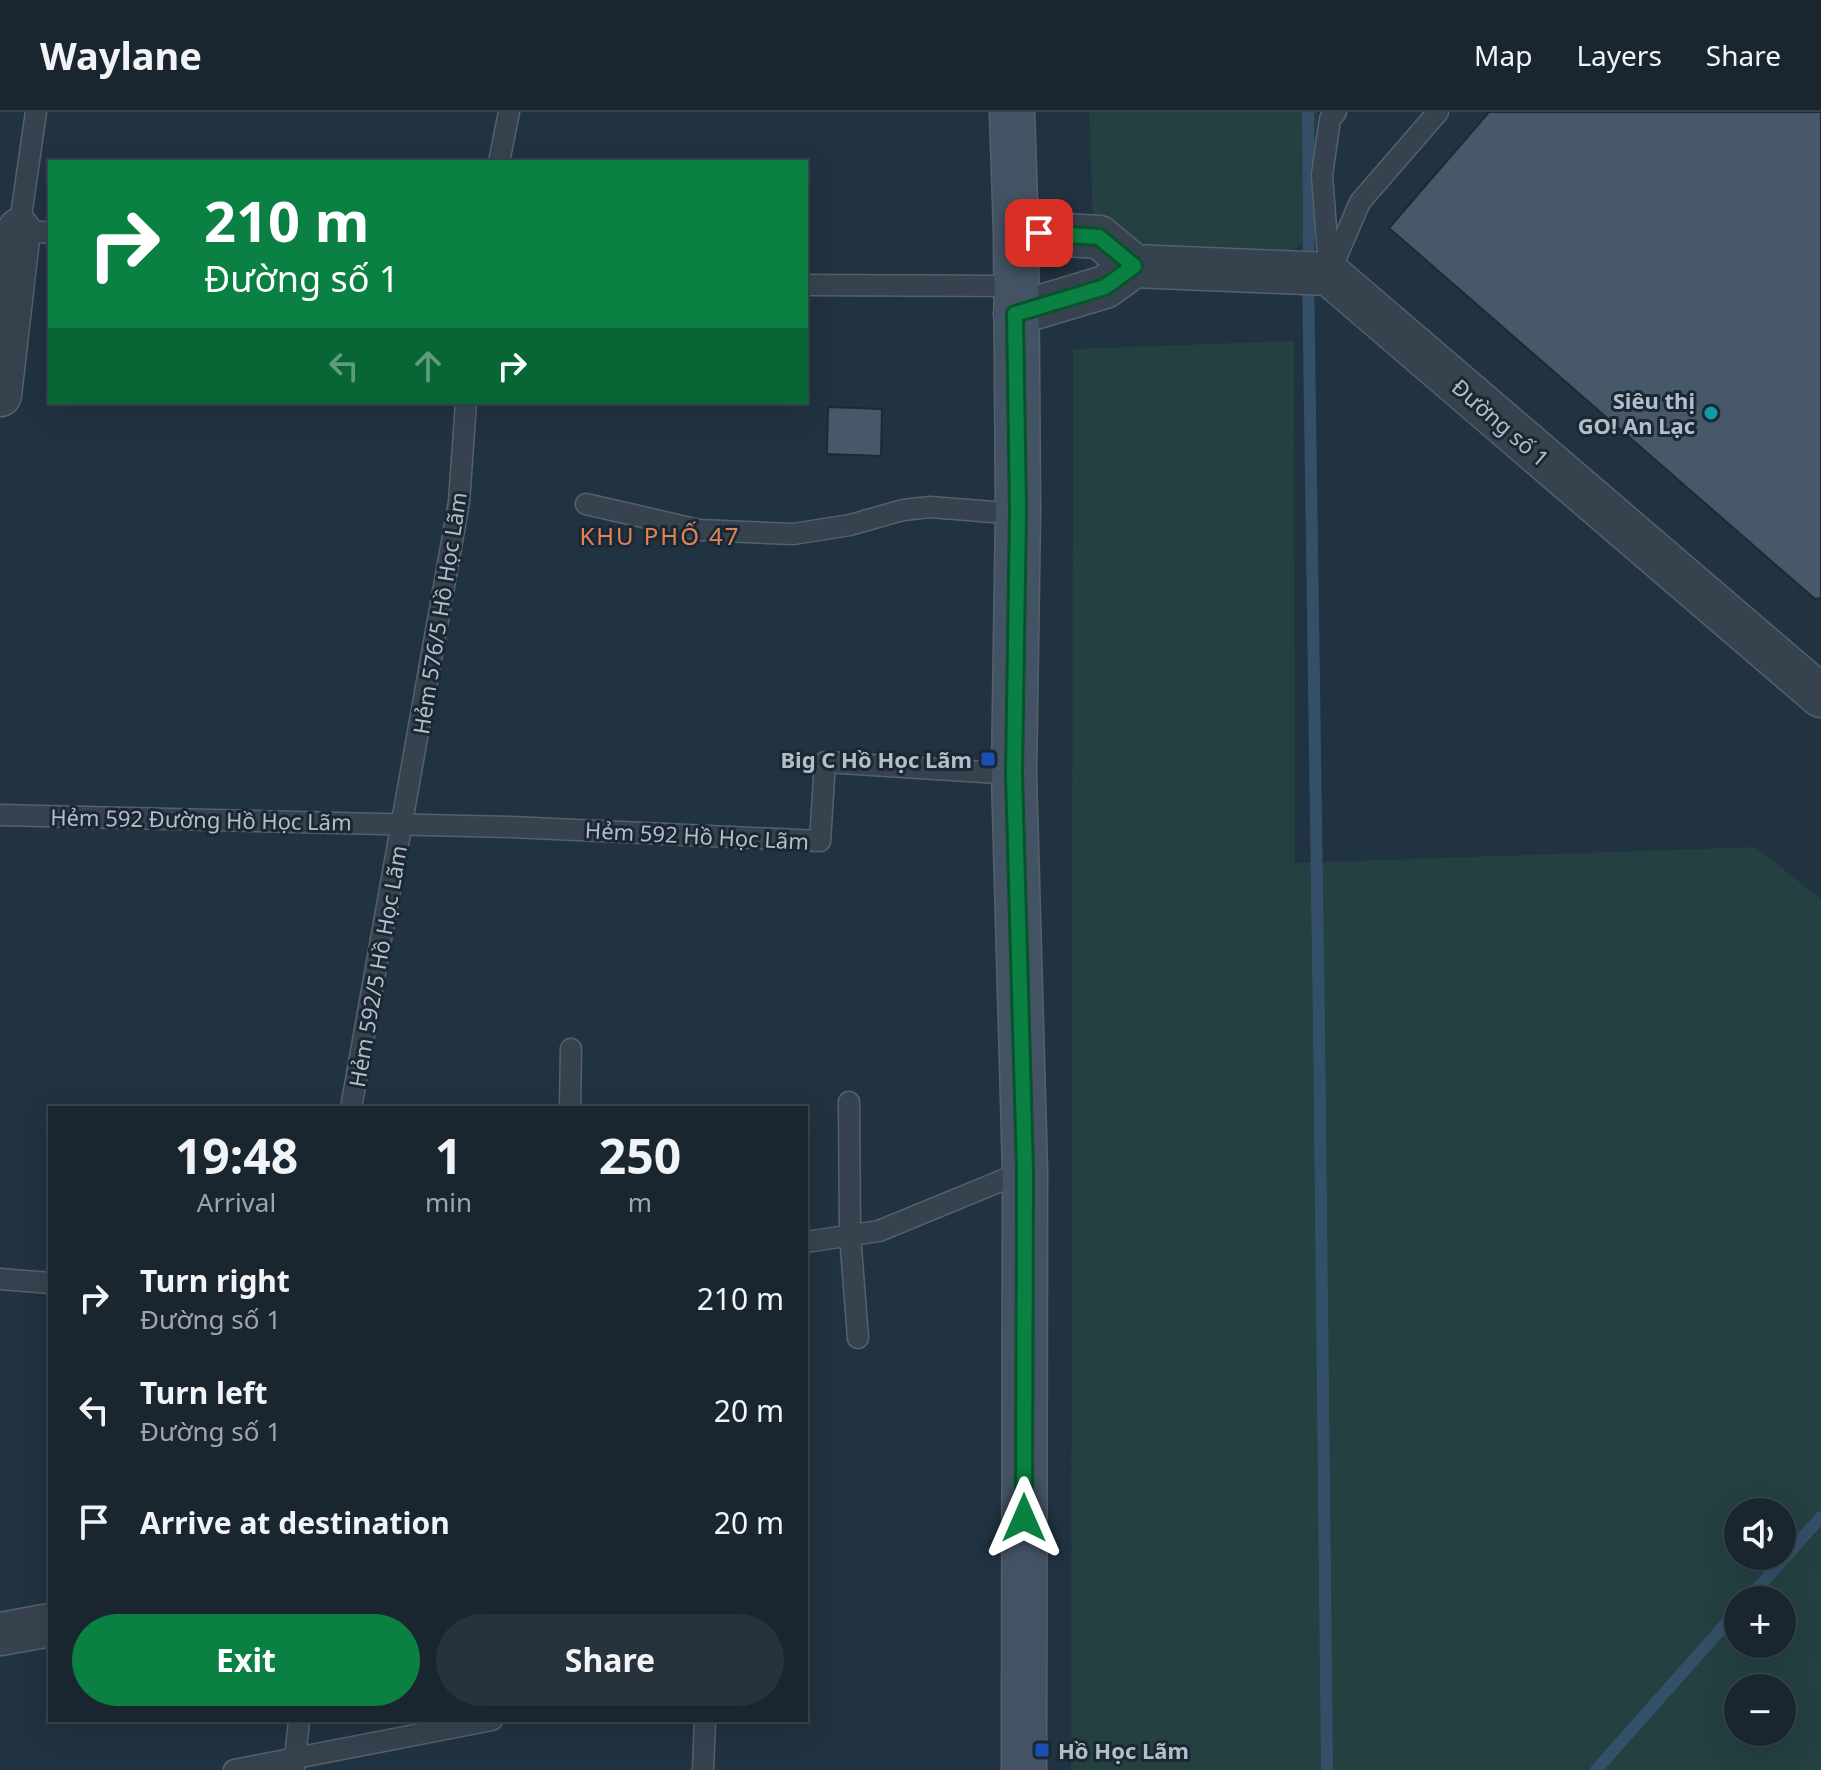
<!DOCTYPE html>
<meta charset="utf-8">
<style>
body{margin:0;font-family:"Noto Sans",sans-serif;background:#26323c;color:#f1f3f6;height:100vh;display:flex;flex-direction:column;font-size:30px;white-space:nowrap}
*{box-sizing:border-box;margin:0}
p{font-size:26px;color:#9fa5ab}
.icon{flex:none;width:44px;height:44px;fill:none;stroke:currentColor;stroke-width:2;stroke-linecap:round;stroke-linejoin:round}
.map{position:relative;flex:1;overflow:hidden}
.details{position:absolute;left:48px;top:994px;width:760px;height:616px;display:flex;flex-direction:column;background:#192630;border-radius:0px;box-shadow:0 8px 32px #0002,0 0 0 2px #37434c}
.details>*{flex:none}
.banner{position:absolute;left:48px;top:48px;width:760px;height:244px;border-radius:0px;box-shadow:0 8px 32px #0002,0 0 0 2px #37434c;background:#0b8043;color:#fff;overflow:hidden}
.tools{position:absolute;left:1724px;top:1386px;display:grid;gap:16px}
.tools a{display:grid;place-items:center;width:72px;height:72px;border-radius:50%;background:#192630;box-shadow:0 8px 32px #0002,0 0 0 2px #37434c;font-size:40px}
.pin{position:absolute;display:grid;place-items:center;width:68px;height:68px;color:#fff;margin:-34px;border-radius:16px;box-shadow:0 4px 12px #0006}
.me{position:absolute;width:88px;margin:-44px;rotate:0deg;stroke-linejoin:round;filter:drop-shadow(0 0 6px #0008)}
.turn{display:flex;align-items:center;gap:28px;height:168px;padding:0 24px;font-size:36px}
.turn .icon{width:104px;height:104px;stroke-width:2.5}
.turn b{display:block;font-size:56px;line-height:68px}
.lanes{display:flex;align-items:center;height:76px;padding:0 24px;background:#0003;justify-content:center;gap:40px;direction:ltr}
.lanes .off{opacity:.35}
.eta{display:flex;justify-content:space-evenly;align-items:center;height:136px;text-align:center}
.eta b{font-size:48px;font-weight:700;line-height:56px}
.action{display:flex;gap:16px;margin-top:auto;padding:16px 24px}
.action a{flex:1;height:92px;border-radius:48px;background:#0b8043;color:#fff;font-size:32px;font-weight:700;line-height:92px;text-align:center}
.action a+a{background:#26323c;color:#f1f3f6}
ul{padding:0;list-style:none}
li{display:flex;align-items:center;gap:24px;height:112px;padding:0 24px}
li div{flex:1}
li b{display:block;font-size:30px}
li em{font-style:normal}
header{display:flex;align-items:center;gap:48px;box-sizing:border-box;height:112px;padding:0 40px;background:#192630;border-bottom:2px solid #37434c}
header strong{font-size:38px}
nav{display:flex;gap:44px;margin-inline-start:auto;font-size:28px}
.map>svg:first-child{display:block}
.green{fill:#244041;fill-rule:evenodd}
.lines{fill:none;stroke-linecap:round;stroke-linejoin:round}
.stream{stroke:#345068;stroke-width:12}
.building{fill:#475969;stroke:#1d2a36;stroke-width:2}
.service-casing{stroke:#54616d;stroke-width:23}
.minor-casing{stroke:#54616d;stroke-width:45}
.secondary-casing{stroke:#54616d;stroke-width:47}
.service{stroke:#36434f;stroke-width:20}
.minor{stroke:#36434f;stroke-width:42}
.secondary{stroke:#435363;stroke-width:44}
.route-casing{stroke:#07532c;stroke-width:20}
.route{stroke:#0b8043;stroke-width:14}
.culture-dot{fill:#0f9aa8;stroke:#1b2834;stroke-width:3}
.transit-dot{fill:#1a4fb4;stroke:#1b2834;stroke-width:3}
.labels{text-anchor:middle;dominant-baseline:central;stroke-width:6;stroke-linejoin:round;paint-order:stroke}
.poi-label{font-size:22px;font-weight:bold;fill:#b2beca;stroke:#1b2834;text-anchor:end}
.street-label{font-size:22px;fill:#b2beca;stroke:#1b2834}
.neighbourhood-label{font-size:24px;letter-spacing:2px;fill:#df8458;stroke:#1b2834}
</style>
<header>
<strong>Waylane</strong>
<nav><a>Map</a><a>Layers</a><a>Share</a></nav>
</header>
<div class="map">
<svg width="1821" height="1658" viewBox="0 0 1821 1658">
<rect width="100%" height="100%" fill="#213240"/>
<g class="green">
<path d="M1089,0H1317V119L1283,147L1133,144L1093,110Z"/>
<path d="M1294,229L1295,751L1755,735L1821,787V1658H1071L1073,237ZM1738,1400H1782V1444H1738ZM1738,1488H1782V1532H1738ZM1738,1576H1782V1620H1738Z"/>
</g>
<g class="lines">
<g class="stream">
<path d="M1308,0L1309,108L1308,161L1319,914L1327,1658"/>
<path d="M1747,1488L1821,1405"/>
<path d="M1596,1658L1738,1498"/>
</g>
</g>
<g class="building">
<path d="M1489,0H1821V486L1815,487L1389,116Z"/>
<path d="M828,295L882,297L881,344L827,342Z"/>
</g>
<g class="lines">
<defs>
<g id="service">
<path d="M499,50L509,0"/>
<path d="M14,117L50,121"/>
<path d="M19,118L36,0"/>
<path d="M1329,157L1322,63L1330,7L1336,0"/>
<path d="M1329,162L1360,90L1438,0"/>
<path d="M806,173L1015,174"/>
<path d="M586,392L699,418L793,422L850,413L903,398L930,395L993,400L1018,399"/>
<path d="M0,703L511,715L820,729L825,650L1014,662"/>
<path d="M849,990L850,1123L858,1226"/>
<path d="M351,996L459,390L466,290"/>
<path d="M570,996L571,937"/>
<path d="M806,1130L879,1119L1025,1059"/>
<path d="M0,1167L50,1171"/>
<path d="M294,1656L299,1608"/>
<path d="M234,1658L492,1608"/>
<path d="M703,1658L705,1608"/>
</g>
<g id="minor">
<path d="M1016,120L1099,125L1134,154L1329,162L1821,584"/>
<path d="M1015,202L1105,175L1134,154"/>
<path d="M0,283L19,118"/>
<path d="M0,1522L50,1513"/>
</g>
<path id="secondary" d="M1012,0L1016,120L1018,399L1014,662L1025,1059L1024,1658"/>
</defs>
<use href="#service" class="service-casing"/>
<use href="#minor" class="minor-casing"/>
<use href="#secondary" class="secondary-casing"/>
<use href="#service" class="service"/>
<use href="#minor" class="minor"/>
<use href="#secondary" class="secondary"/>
</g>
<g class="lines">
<defs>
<path id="route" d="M1024,1406L1025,1059L1014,662L1018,399L1015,202L1105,175L1134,154L1099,125L1039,121"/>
</defs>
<use href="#route" class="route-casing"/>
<use href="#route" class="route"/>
</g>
<circle class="culture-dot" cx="1711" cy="301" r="8"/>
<g class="transit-dot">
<rect x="980" y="639" width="16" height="16" rx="4"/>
<rect x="1034" y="1630" width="16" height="16" rx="4"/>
</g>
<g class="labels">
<g class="poi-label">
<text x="1695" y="288">Siêu thị<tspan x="1695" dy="25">GO! An Lạc</tspan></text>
<text x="972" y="647">Big C Hồ Học Lãm</text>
<text x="1058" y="1638" text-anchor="start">Hồ Học Lãm</text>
</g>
<g class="street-label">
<text transform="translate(1501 310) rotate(41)">Đường số 1</text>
<text transform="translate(439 501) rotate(-81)">Hẻm 576/5 Hồ Học Lãm</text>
<text transform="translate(201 707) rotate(1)">Hẻm 592 Đường Hồ Học Lãm</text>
<text transform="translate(697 723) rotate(3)">Hẻm 592 Hồ Học Lãm</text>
<text transform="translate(377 854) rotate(-80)">Hẻm 592/5 Hồ Học Lãm</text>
</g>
<g class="neighbourhood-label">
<text x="660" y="423">KHU PHỐ 47</text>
</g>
</g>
</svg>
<div class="tools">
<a><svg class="icon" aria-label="sound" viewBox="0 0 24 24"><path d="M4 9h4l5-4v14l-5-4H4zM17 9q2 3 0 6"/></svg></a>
<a>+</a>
<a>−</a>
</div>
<div class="pin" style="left:1039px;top:121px;background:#d93025"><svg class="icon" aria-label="arrive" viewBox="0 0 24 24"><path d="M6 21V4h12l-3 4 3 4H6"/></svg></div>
<svg class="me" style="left:1024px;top:1406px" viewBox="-20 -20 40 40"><path d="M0-17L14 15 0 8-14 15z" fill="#0b8043" stroke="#fff" stroke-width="4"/></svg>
<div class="banner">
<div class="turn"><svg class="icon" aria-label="right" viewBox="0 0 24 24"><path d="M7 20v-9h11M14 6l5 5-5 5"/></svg><div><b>210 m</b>Đường số 1</div></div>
<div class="lanes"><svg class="icon off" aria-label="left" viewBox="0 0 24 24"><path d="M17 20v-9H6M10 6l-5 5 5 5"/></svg><svg class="icon off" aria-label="ahead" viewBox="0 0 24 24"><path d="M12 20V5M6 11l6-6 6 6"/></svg><svg class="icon" aria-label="right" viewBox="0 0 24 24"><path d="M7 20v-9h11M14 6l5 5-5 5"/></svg></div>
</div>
<section class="details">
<div class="eta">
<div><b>19:48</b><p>Arrival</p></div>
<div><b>1</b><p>min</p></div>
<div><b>250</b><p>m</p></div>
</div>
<ul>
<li><svg class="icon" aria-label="right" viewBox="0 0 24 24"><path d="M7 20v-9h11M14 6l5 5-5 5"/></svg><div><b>Turn right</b><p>Đường số 1</p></div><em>210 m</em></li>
<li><svg class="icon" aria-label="left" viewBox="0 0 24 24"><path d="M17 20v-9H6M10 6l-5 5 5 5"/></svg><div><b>Turn left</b><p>Đường số 1</p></div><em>20 m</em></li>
<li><svg class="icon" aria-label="arrive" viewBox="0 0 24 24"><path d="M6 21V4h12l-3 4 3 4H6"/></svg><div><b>Arrive at destination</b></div><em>20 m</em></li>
</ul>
<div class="action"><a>Exit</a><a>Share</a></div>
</section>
</div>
